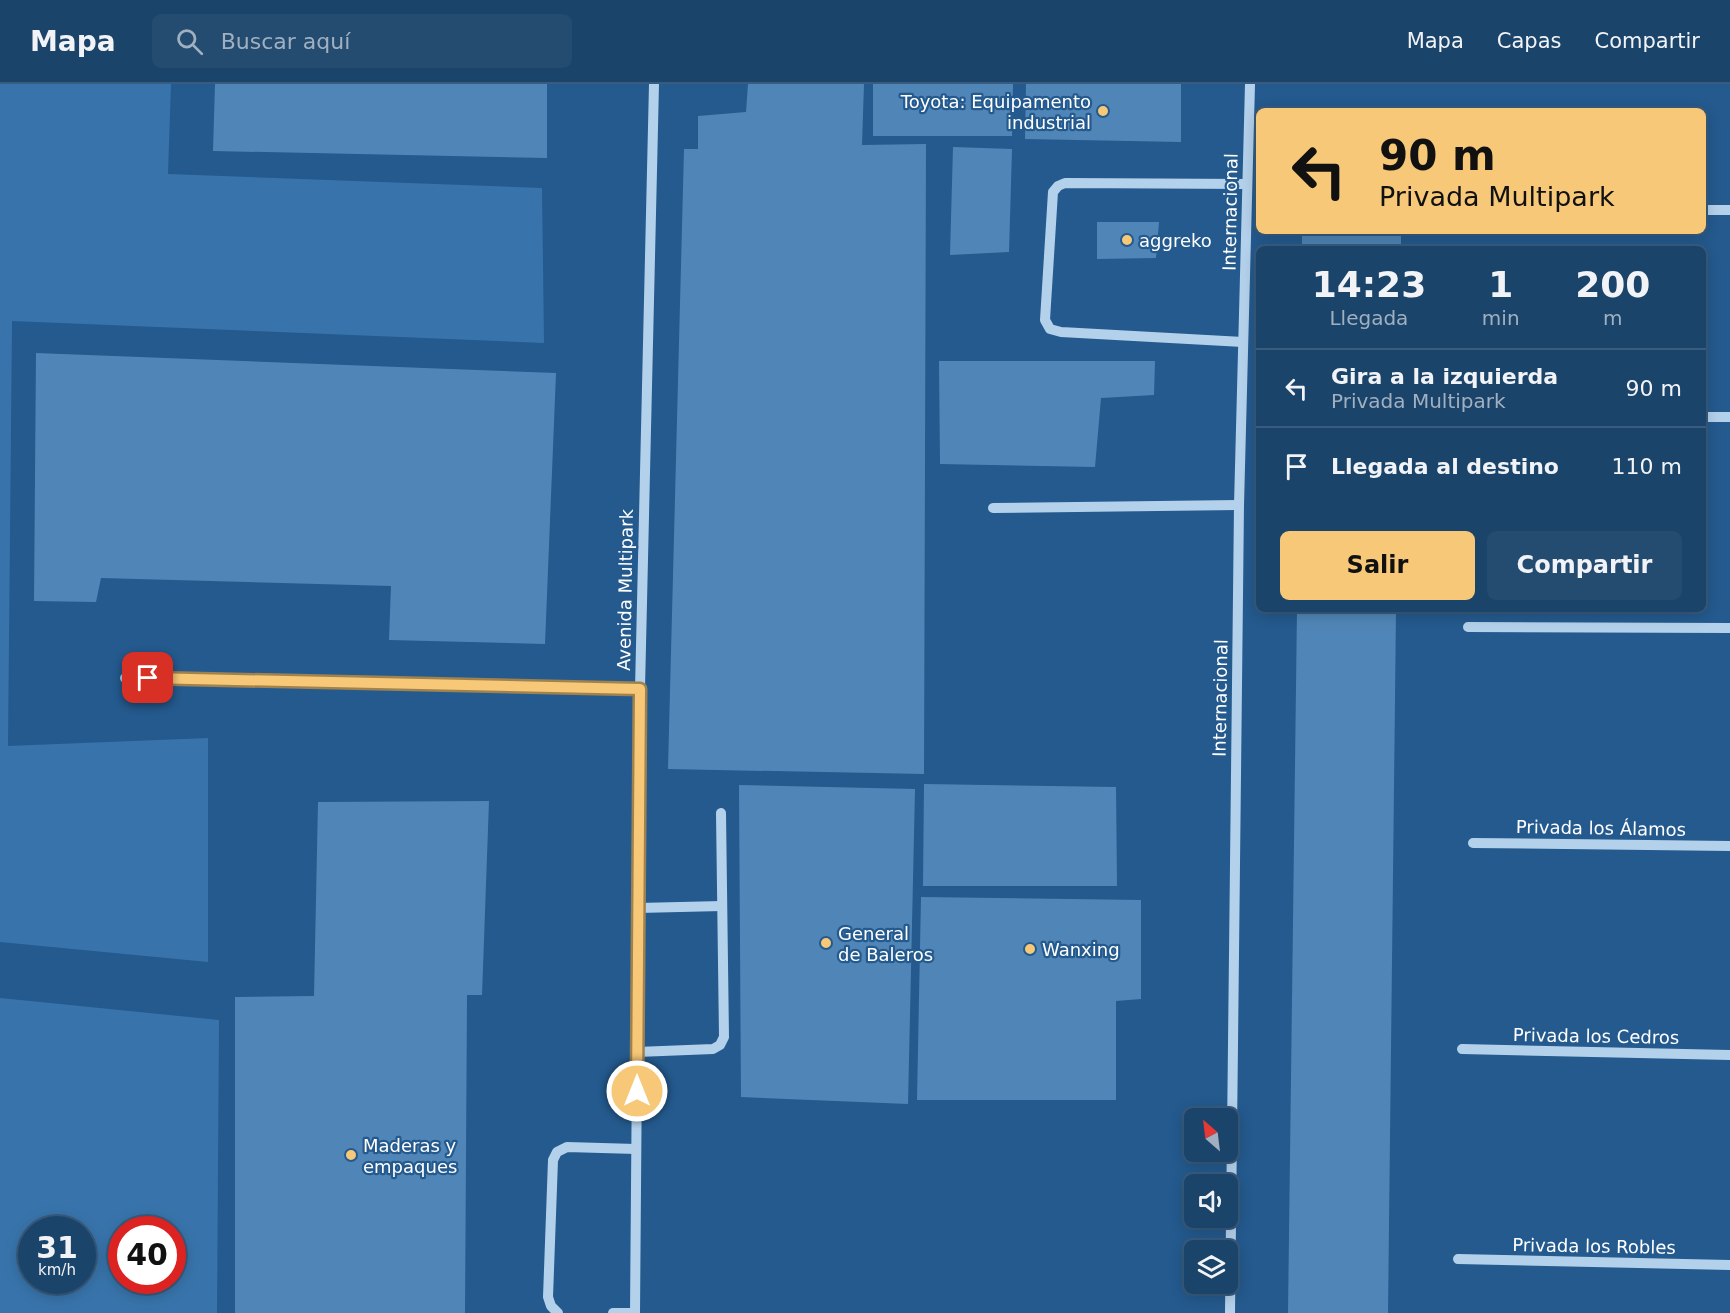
<!DOCTYPE html>
<html lang="es">
<meta charset="utf-8">
<style>
body{margin:0;font-family:"DejaVu Sans",sans-serif;background:#244b70;color:#f1f3f6;height:100vh;display:flex;flex-direction:column;font-size:22px;white-space:nowrap}
*{box-sizing:border-box;margin:0}
p{font-size:20px;color:#a0b0c1}
.icon{flex:none;width:33px;height:33px;fill:none;stroke:currentColor;stroke-width:2;stroke-linecap:round;stroke-linejoin:round}
.map{position:relative;flex:1;overflow:hidden}
.drawer{position:absolute;left:1256px;top:162px;width:450px;height:366px;display:flex;flex-direction:column;background:#1b446a;border-radius:9px;box-shadow:0 3px 15px #0003,0 0 0 2px #395c7e}
.drawer>*{flex:none}
.banner{position:absolute;left:1256px;top:24px;width:450px;height:126px;border-radius:9px;box-shadow:0 3px 15px #0003,0 0 0 2px #395c7e;background:#f6c878;color:#111;overflow:hidden}
.needle{width:39px;rotate:332deg}
.buttons{position:absolute;left:1184px;top:1024px;display:grid;gap:12px}
.buttons a{display:grid;place-items:center;width:54px;height:54px;border-radius:9px;background:#1b446a;box-shadow:0 3px 15px #0003,0 0 0 2px #395c7e;font-size:30px}
.speed{position:absolute;left:18px;top:1132px;display:flex;gap:12px;font-size:30px;font-weight:700;text-align:center}
.speed>*{display:grid;place-content:center;width:78px;height:78px;border-radius:50%;background:#1b446a;box-shadow:0 3px 15px #0003,0 0 0 2px #395c7e;line-height:1}
.speed small{font-size:15px;font-weight:400}
.speed .limit{border:9px solid #d22;background:#fff;color:#111}
.pin{position:absolute;display:grid;place-items:center;width:51px;height:51px;color:#fff;margin:-26px;border-radius:12px;box-shadow:0 3px 9px #0006}
.me{position:absolute;width:66px;margin:-33px;rotate:0deg;stroke-linejoin:round;filter:drop-shadow(0 0 4px #0008)}
.turn{display:flex;align-items:center;gap:21px;height:126px;padding:0 24px;font-size:27px}
.turn .icon{width:78px;height:78px;stroke-width:2.5}
.turn b{display:block;font-size:42px;line-height:51px}
.eta{display:flex;justify-content:space-evenly;align-items:center;height:102px;text-align:center}
.eta b{font-size:36px;font-weight:800;line-height:42px}
.action{display:flex;gap:12px;margin-top:auto;padding:12px 24px}
.action a{flex:1;height:69px;border-radius:9px;background:#f6c878;color:#111;font-size:24px;font-weight:800;line-height:69px;text-align:center}
.action a+a{background:#244b70;color:#f1f3f6}
ul{padding:0;list-style:none}
li{display:flex;align-items:center;gap:18px;height:78px;padding:0 24px;border-top:2px solid #395c7e}
li div{flex:1}
li b{display:block;font-size:22px}
li em{font-style:normal}
header{display:flex;align-items:center;gap:36px;box-sizing:border-box;height:84px;padding:0 30px;background:#1b446a;border-bottom:2px solid #395c7e}
header strong{font-size:28px}
nav{display:flex;gap:33px;margin-inline-start:auto;font-size:21px}
.search{width:420px;height:54px;background:#244b70;display:flex;align-items:center;gap:15px;box-sizing:border-box;padding:0 21px;border-radius:9px;color:#a0b0c1;font-size:22px}
.map>svg:first-child{display:block}
.green{fill:#3874ab;fill-rule:evenodd}
.building{fill:#5086b7}
.lines{fill:none;stroke-linecap:round;stroke-linejoin:round}
.minor{stroke:#b4d1eb;stroke-width:10}
.route-casing{stroke:#a0824e;stroke-width:15}
.route{stroke:#f6c878;stroke-width:10}
.poi-dot{fill:#f6c878;stroke:#245a8e;stroke-width:2}
.labels{text-anchor:middle;dominant-baseline:central;stroke-width:4.5;stroke-linejoin:round;paint-order:stroke}
.poi-label{font-size:18px;fill:#fff;stroke:#245a8e;text-anchor:start}
.street-label{font-size:18px;fill:#fff;stroke:#245a8e}
</style>
<header>
<strong>Mapa</strong>
<div class="search"><svg class="icon" aria-label="search" viewBox="0 0 24 24"><circle cx="10" cy="10" r="6"/><path d="M15 15l6 6"/></svg>Buscar aquí</div>
<nav><a>Mapa</a><a>Capas</a><a>Compartir</a></nav>
</header>
<div class="map">
<svg width="1730" height="1229" viewBox="0 0 1730 1229">
<rect width="100%" height="100%" fill="#245a8e"/>
<g class="green">
<path d="M0,0H171L168,90L542,104L544,259L12,237L8,662L208,654V878L0,858Z"/>
<path d="M0,914L219,936L217,1229H0ZM32,1146H82V1197H32ZM122,1146H172V1197H122Z"/>
</g>
<g class="building">
<path d="M215,0H547V74L213,67Z"/>
<path d="M748,0H864L862,61L926,60L924,690L668,685L684,65H698V32L746,28Z"/>
<path d="M873,0H1013L1012,52H873Z"/>
<path d="M1026,0H1181V58L1025,55Z"/>
<path d="M953,63L1012,65L1009,168L950,171Z"/>
<path d="M1097,138H1159L1156,174L1097,175Z"/>
<rect x="1302" y="147" width="99" height="18"/>
<path d="M36,269L556,289L545,560L389,556L391,502L101,494L96,518L34,517Z"/>
<path d="M939,277H1155L1154,311L1101,314L1095,383L940,380Z"/>
<path d="M1297,525H1396L1388,1229H1288Z"/>
<path d="M924,700L1116,703L1117,802H923Z"/>
<path d="M739,701L915,705L908,1020L741,1013Z"/>
<path d="M489,717L482,911H467L465,1229H235V913L314,912L318,718Z"/>
<path d="M921,813L1141,816V915L1116,917V1016H917Z"/>
</g>
<g class="lines">
<g class="minor">
<path d="M1702,126H1730"/>
<path d="M1243,258L1061,248L1050,245L1045,236L1053,108L1058,102L1065,99L1247,100"/>
<path d="M1702,333H1730"/>
<path d="M993,424L1239,421"/>
<path d="M1468,543L1730,544"/>
<path d="M125,594L640,605"/>
<path d="M1473,759L1730,762"/>
<path d="M638,824L722,822"/>
<path d="M1462,965L1730,971"/>
<path d="M637,968L713,965L720,961L724,953L721,729"/>
<path d="M1458,1175L1730,1181"/>
<path d="M558,1229L551,1222L548,1213L553,1076L557,1068L567,1063L636,1065"/>
<path d="M613,1229H635"/>
<path d="M635,1229L640,605L654,0"/>
<path d="M1230,1229L1239,421L1250,0"/>
</g>
</g>
<g class="lines">
<defs>
<path id="route" d="M148,594L640,605L637,1007"/>
</defs>
<use href="#route" class="route-casing"/>
<use href="#route" class="route"/>
</g>
<g class="poi-dot">
<circle cx="1103" cy="27" r="6"/>
<circle cx="1127" cy="156" r="6"/>
<circle cx="826" cy="859" r="6"/>
<circle cx="1030" cy="865" r="6"/>
<circle cx="351" cy="1071" r="6"/>
</g>
<g class="labels">
<g class="poi-label">
<text x="1091" y="17" text-anchor="end">Toyota: Equipamento<tspan x="1091" dy="21">industrial</tspan></text>
<text x="1139" y="156">aggreko</text>
<text x="838" y="849">General<tspan x="838" dy="21">de Baleros</tspan></text>
<text x="1042" y="865">Wanxing</text>
<text x="363" y="1061">Maderas y<tspan x="363" dy="21">empaques</tspan></text>
</g>
<g class="street-label">
<text transform="translate(1230 128) rotate(-89)">Internacional</text>
<text transform="translate(625 506) rotate(-89)">Avenida Multipark</text>
<text transform="translate(1220 614) rotate(-89)">Internacional</text>
<text transform="translate(1601 744) rotate(1)">Privada los Álamos</text>
<text transform="translate(1596 952) rotate(1)">Privada los Cedros</text>
<text transform="translate(1594 1162) rotate(1)">Privada los Robles</text>
</g>
</g>
</svg>
<div class="buttons">
<a><svg class="needle" viewBox="-14 -14 28 28"><path d="M0-13l5 13h-10z" fill="#e53935"/><path d="M0 13l5-13h-10z" fill="#a0b0c1"/></svg></a>
<a><svg class="icon" aria-label="sound" viewBox="0 0 24 24"><path d="M4 9h4l5-4v14l-5-4H4zM17 9q2 3 0 6"/></svg></a>
<a><svg class="icon" aria-label="layers" viewBox="0 0 24 24"><path d="M12 4l9 5-9 5-9-5zM3 14l9 5 9-5"/></svg></a>
</div>
<div class="speed"><div>31<small>km/h</small></div><div class="limit">40</div></div>
<div class="pin" style="left:148px;top:594px;background:#d93025"><svg class="icon" aria-label="arrive" viewBox="0 0 24 24"><path d="M6 21V4h12l-3 4 3 4H6"/></svg></div>
<svg class="me" style="left:637px;top:1007px" viewBox="-20 -20 40 40"><circle r="17" fill="#f6c878" stroke="#fff" stroke-width="3"/><path d="M0-11L8 9 0 5-8 9z" fill="#fff"/></svg>
<div class="banner">
<div class="turn"><svg class="icon" aria-label="left" viewBox="0 0 24 24"><path d="M17 20v-9H6M10 6l-5 5 5 5"/></svg><div><b>90 m</b>Privada Multipark</div></div>
</div>
<section class="drawer">
<div class="eta">
<div><b>14:23</b><p>Llegada</p></div>
<div><b>1</b><p>min</p></div>
<div><b>200</b><p>m</p></div>
</div>
<ul>
<li><svg class="icon" aria-label="left" viewBox="0 0 24 24"><path d="M17 20v-9H6M10 6l-5 5 5 5"/></svg><div><b>Gira a la izquierda</b><p>Privada Multipark</p></div><em>90 m</em></li>
<li><svg class="icon" aria-label="arrive" viewBox="0 0 24 24"><path d="M6 21V4h12l-3 4 3 4H6"/></svg><div><b>Llegada al destino</b></div><em>110 m</em></li>
</ul>
<div class="action"><a>Salir</a><a>Compartir</a></div>
</section>
</div>
